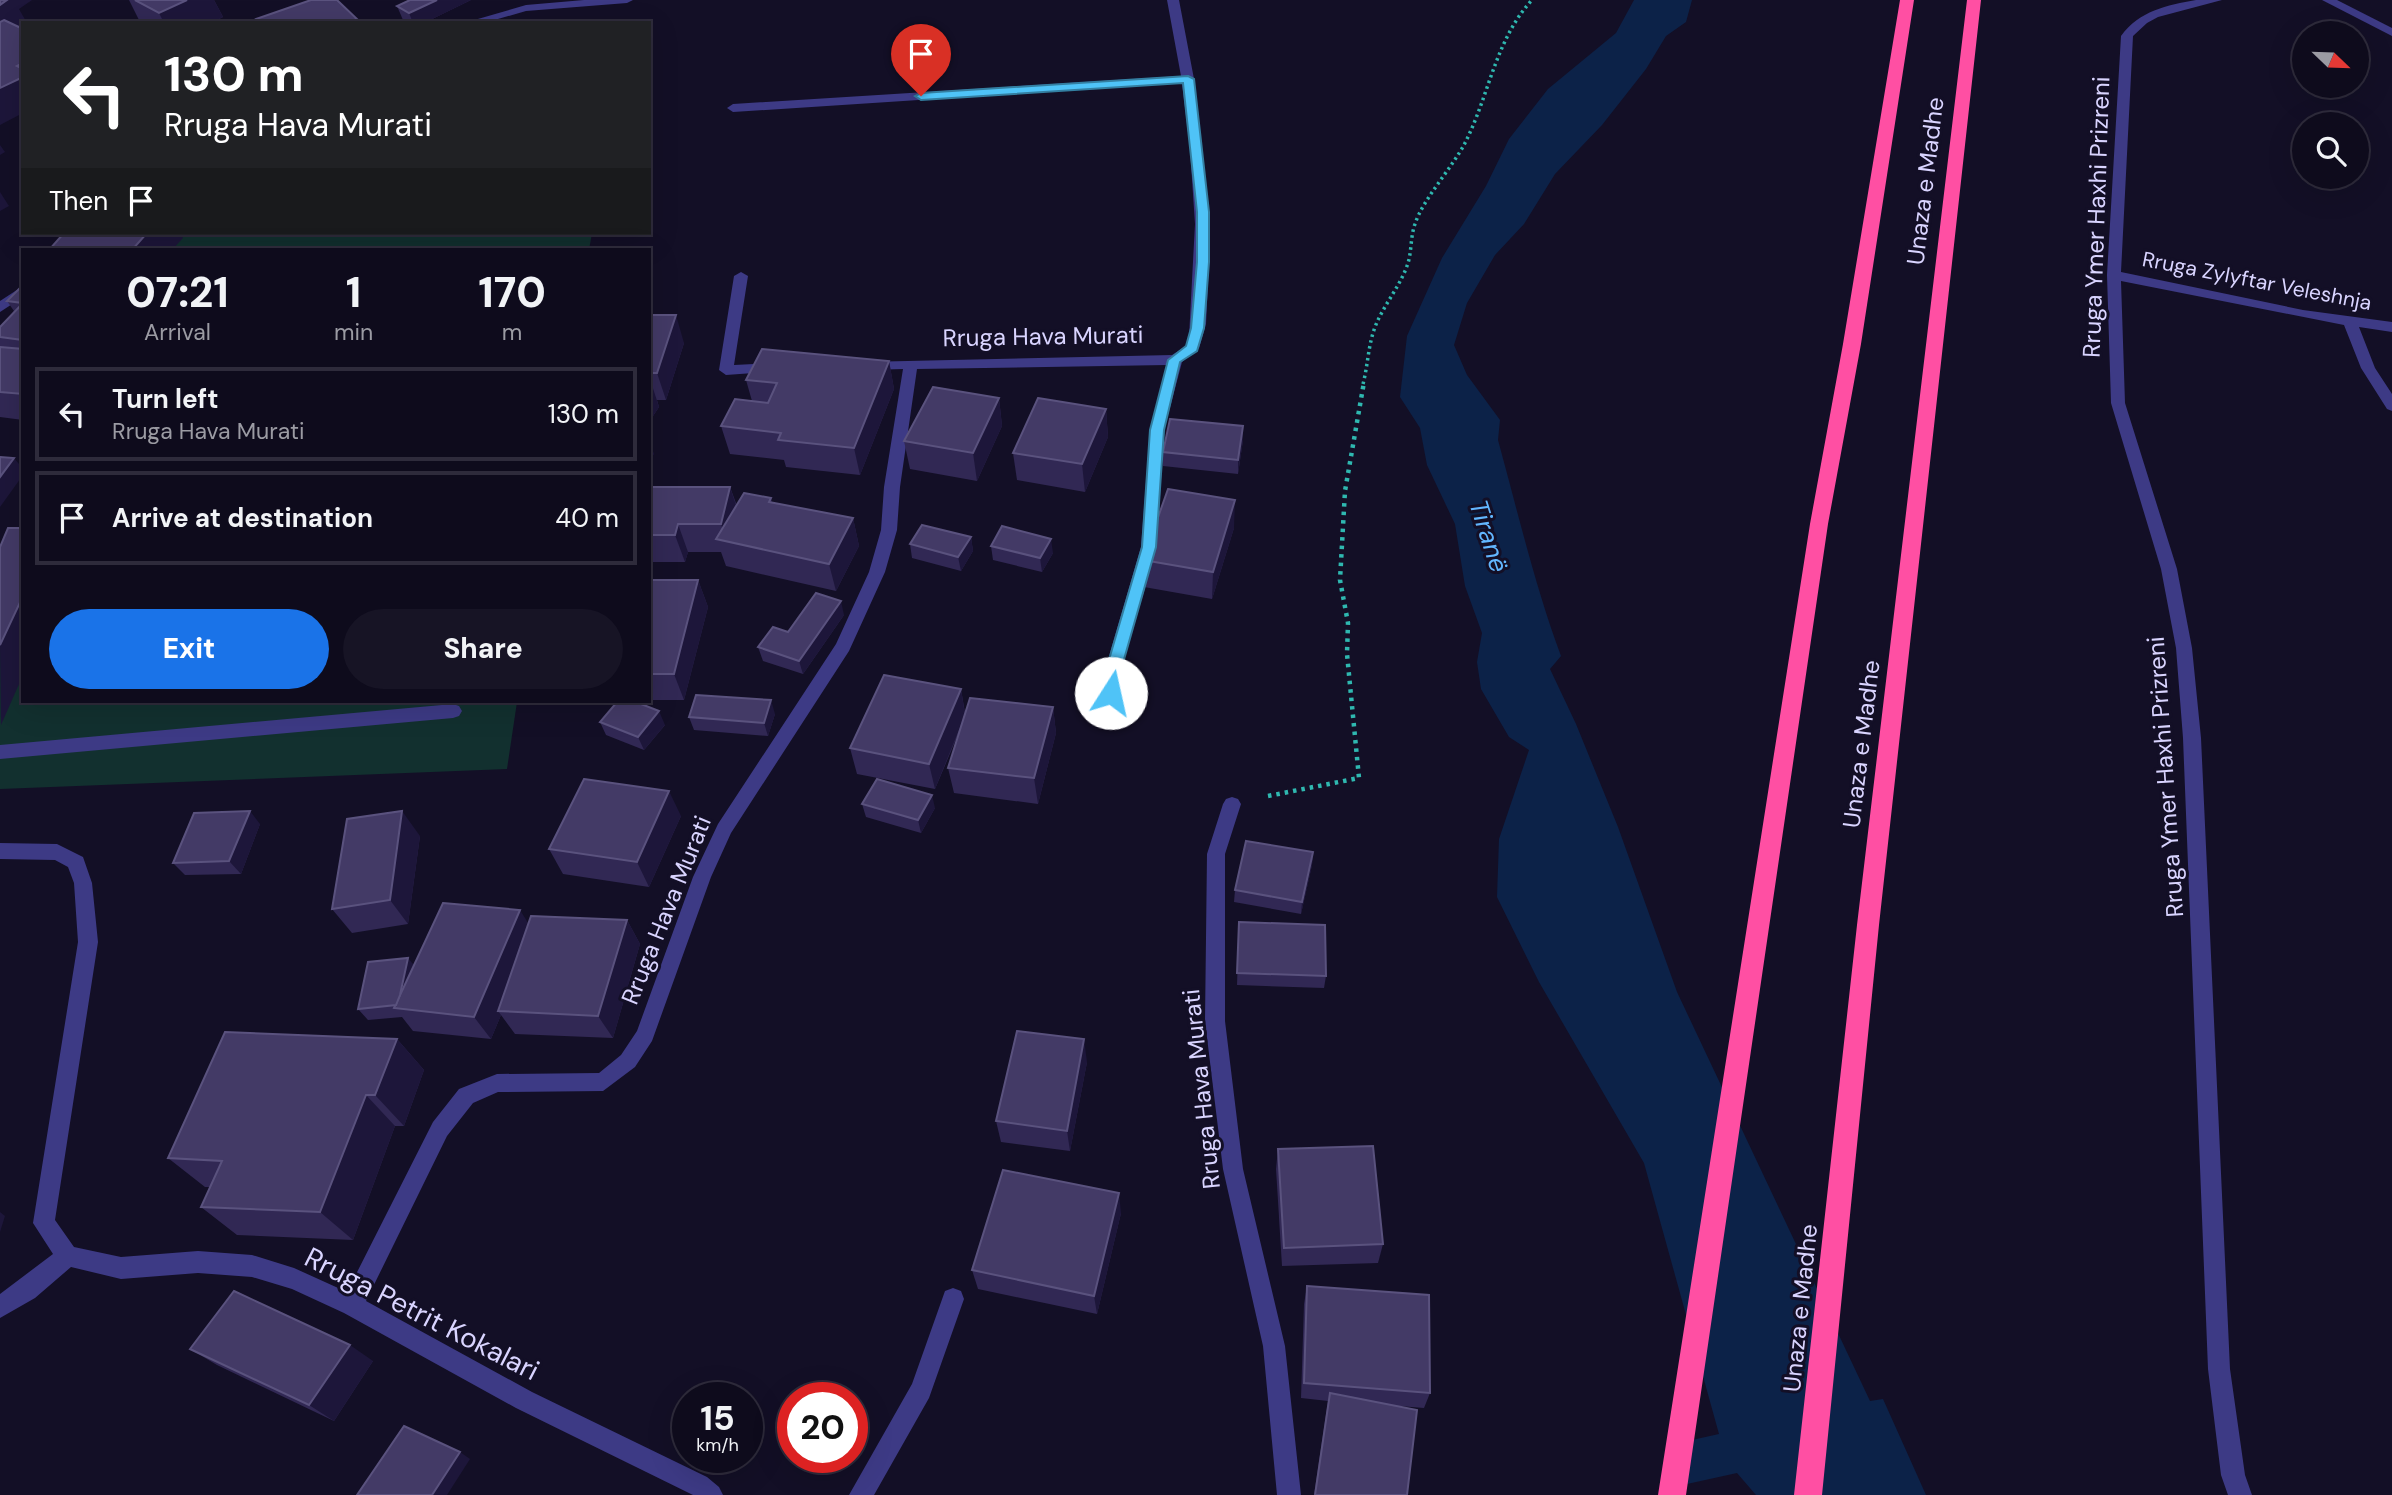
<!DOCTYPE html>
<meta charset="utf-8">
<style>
body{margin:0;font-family:"DM Sans",sans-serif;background:#171425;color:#f1f3f6;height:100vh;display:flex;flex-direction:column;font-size:26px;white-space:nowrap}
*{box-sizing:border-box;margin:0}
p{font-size:23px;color:#9b9ba3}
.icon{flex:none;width:38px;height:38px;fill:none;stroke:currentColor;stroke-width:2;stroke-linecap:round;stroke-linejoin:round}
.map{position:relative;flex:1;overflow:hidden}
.details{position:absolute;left:21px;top:248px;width:630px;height:455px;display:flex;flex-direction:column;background:#0e0b1c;border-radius:0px;box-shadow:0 7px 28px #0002,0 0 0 2px #2e2b3b}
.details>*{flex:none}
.guide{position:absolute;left:21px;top:21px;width:630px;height:214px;border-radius:0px;box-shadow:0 7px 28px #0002,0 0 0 2px #2e2b3b;background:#202124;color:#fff;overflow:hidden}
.needle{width:46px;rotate:113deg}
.tools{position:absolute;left:2292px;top:21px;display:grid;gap:14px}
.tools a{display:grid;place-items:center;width:77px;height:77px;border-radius:50%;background:#0e0b1c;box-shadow:0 7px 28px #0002,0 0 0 2px #2e2b3b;font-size:35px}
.speed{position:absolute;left:672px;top:1382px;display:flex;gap:14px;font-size:35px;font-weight:700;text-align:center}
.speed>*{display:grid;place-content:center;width:91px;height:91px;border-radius:50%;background:#0e0b1c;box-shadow:0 7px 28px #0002,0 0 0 2px #2e2b3b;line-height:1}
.speed small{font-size:18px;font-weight:400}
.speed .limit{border:10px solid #d22;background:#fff;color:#111}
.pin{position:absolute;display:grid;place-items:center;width:60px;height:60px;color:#fff;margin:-72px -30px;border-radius:50% 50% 50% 0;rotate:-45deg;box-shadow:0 0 7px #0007}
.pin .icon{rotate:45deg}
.me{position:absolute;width:77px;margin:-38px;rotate:10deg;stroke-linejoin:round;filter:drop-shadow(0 0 5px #0008)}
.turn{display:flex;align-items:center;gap:24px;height:147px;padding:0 28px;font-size:32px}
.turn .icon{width:91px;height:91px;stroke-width:2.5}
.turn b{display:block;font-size:49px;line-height:60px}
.then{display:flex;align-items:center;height:66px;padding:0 28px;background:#0003;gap:14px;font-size:26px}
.eta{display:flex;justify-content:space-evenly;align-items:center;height:119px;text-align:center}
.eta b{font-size:42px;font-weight:800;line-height:49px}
.button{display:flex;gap:14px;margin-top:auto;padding:14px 28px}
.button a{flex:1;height:80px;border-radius:42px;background:#1a73e8;color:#fff;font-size:28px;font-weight:800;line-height:80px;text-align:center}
.button a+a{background:#171425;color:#f1f3f6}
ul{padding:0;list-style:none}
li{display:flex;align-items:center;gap:21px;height:94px;margin:0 14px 10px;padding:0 14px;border:4px solid #2e2b3b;border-radius:0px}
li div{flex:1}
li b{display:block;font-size:26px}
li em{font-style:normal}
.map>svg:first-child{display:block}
.green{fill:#12302f}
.water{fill:#0c2248}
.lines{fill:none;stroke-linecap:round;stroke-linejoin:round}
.path-far1{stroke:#2fb8b0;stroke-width:3.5;stroke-dasharray:2.5 3.5;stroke-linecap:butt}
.path{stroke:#2fb8b0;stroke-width:4.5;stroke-dasharray:3.5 5;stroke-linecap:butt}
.minor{fill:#3d3a85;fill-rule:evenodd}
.highway{fill:#ff4fa3;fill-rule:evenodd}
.wall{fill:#312854}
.shaded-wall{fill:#1d163a}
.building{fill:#433a66;stroke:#5a527e;stroke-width:2}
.route{fill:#4fc3f7;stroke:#337fa1;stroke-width:2}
.labels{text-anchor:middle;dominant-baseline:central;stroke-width:6;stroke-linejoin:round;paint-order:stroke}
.far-street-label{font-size:21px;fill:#d9d4ff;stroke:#130f26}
.street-label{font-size:24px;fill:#d9d4ff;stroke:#130f26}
.water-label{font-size:26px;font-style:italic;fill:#62b6ff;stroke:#130f26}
.near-street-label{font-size:28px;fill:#d9d4ff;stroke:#130f26}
</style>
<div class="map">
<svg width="2392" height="1495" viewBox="0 0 2392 1495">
<rect width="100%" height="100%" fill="#130f26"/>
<g class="green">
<path d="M177,233H592L589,250H167Z"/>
<path d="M23,531V702H517L507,769L0,789V575Z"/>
</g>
<path class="water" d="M1634,0H1692L1686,22L1666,36L1646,69L1602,125L1555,174L1524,224L1495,255L1467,303L1454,345L1467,375L1500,420L1498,440C1518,513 1535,586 1561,656L1550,669L1576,724L1618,827L1677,992L1870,1401L1883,1399L1926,1495H1756L1737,1473L1687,1484L1674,1444L1719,1434L1644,1163L1539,982L1497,897L1499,839L1529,750L1509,737L1481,689L1477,662L1482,633L1465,586L1455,524L1427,465L1420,428L1400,397L1407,336L1442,258L1486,186L1509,139L1548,89L1616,33Z"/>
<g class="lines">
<path class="path-far1" d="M1363,384C1368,365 1368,346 1375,327C1383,306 1399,288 1407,266C1412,253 1410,238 1415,224C1423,199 1452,168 1465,143C1489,96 1495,40 1532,0"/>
<path class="path" d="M1268,796L1359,778L1347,654L1348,623L1340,580L1345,491L1364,382"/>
<g class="minor">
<path d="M584,0H633L627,3L526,11L484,23H464L526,5Z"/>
<path d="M1167,0H1179L1194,79L1206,187L1209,262L1206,324L1199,348L1182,362L1164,430L1157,547L1123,663L1117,698H1105L1102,693L1107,663L1141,547L1150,430L1167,365L917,369L900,487L897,530L885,572L849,651L731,833L711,877L652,1041L635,1067L603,1091L498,1092L473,1103L447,1136L366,1301L532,1392L707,1477L719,1487L723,1495H693L516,1408L344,1313L292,1289L252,1277L198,1273L121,1279L71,1267L35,1298L0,1318V1294L53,1254L33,1223L78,942L74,883L68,867L55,860L0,859V843L57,844L83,857L92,883L98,942L55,1220L74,1247L121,1257L198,1251L252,1255L294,1268L347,1292L433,1122L459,1089L497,1074L599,1073L621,1055L637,1031L693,877L718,824L836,644L869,572L881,530L884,487L903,369L868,370L863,368L861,365L863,362L1172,355L1186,346L1189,337L1195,224L1190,149L1182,83L733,112L727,108L733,104L1181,76Z"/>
<path d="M2196,0H2222L2158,17L2147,23L2133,36L2121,272L2303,310L2392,322V332L2359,327L2375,368L2392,394V411L2387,409L2361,368L2344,325L2121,281L2125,403L2177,569L2192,648L2201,738L2230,1369L2245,1475L2252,1495H2228L2221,1475L2208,1369L2183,738L2176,648L2161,569L2111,403L2107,275L2121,36C2139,11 2167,5 2196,0Z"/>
<path d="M2322,0H2337L2392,28V36Z"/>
<path d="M741,272L748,276L734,365L774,363L781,368L779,371L726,375L719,370L734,276Z"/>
<path d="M23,286V297L0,312V301Z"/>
<path d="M453,704L459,706L462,711L459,716L453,718L0,759V745Z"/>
<path d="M1232,797L1238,799L1241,804L1225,854V1021L1243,1169L1285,1346L1301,1495H1277L1263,1346L1223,1169L1205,1021L1207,854L1223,804L1226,799Z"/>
<path d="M953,1288L961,1291L964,1299L929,1398L874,1495H849L912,1384L945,1291Z"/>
</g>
<g class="highway">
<path d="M1900,0H1914L1861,344L1828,524L1686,1495H1658L1810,524L1843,344Z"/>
<path d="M1967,0H1981L1879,925L1822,1495H1794L1857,925Z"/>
</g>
</g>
<g class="wall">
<path d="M129,0H214L223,17L211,23H142L140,22Z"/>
<path d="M471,0L424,23H408L403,20L397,6Z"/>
<path d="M23,285V420L0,417V327L14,311L7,301Z"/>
<path d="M649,315L684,343L666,400H657L659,407L649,422Z"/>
<path d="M889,361L894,389L860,475L786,467L784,460L730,454L721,426L752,401L746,380Z"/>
<path d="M999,398L1002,426L977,481L910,469L904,441Z"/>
<path d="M1106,409L1108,437L1085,492L1017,480L1013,453Z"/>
<path d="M1243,440L1238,474L1163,466V452Z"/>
<path d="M649,487H730L737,506L771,498L772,503L853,518L859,546L836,591L726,566L721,552H688L685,562H649Z"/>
<path d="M1234,528L1212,599L1144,587L1143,560Z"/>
<path d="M971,537L973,551L961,571L912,558L910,544Z"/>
<path d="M991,546L1053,553L1042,572L993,560Z"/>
<path d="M649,580H698L708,607L684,700H649Z"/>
<path d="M844,615L803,674L763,661L758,647L788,632Z"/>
<path d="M961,689L965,713L1053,707L1056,733L1038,804L954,793L948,768L962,725L935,789L857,774L850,748Z"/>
<path d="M775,714L768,736L694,730L689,717Z"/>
<path d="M600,722L665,725L644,750L606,735Z"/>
<path d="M862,804L935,808L921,833L866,817Z"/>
<path d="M681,816L649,887L563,874L549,849Z"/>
<path d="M260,824L241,874L185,875L173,863Z"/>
<path d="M420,836L408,924L352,933L332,909Z"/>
<path d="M1313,852L1312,865L1301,914L1234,902L1235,890Z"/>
<path d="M627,920L640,944L613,1038L515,1034L501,1015L491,1039L413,1031L402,1017L368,1020L358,1009L414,965L528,923Z"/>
<path d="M1239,922L1326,976L1324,988L1237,985Z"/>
<path d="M397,1039L424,1070L404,1126H395L353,1240L237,1235L201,1207L210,1187H205L168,1158Z"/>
<path d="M1087,1062L1070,1151L1001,1142L996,1121Z"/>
<path d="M1278,1149L1383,1244L1378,1263L1282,1266L1276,1169Z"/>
<path d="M1121,1213L1097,1314L978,1289L972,1270Z"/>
<path d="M1307,1286L1430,1393L1424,1408L1399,1406L1407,1495H1314L1328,1401L1301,1398L1304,1304Z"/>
<path d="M190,1349L373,1361L334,1421L217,1365Z"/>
</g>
<g class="shaded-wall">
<path d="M0,0H32L19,9L27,23H23V28L0,43Z"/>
<path d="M187,0H214L223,17L211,23H164L159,13Z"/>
<path d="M437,0H471L424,23H413L409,13Z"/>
<path d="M357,19L358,23H345Z"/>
<path d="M23,77V113L0,125V88Z"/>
<path d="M0,145L5,152L0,155Z"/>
<path d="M0,192L9,206L0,211Z"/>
<path d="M147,233H180L183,238L172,250H132Z"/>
<path d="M676,315L684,343L666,400L657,373Z"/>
<path d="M889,361L894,389L860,475L854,448Z"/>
<path d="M650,379L659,407L649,422Z"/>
<path d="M999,398L1002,426L977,481L973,453Z"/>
<path d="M1106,409L1108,437L1085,492L1082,464Z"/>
<path d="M1243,426V440L1238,474V460Z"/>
<path d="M649,440L654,454L649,461Z"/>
<path d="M14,458L23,469V475L0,507V477Z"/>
<path d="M730,487L739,514L726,541L721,524Z"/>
<path d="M1235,500L1234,528L1212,599L1213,572Z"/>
<path d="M853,518L859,546L836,591L829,564Z"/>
<path d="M678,524L688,552L685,562L675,535Z"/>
<path d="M971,537L973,551L961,571L958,557Z"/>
<path d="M1051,539L1053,553L1042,572L1040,558Z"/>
<path d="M698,580L708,607L684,700L674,674Z"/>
<path d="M23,596V675L1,725L0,645Z"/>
<path d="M841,601L844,615L803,674L799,661Z"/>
<path d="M961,689L965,715L935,789L929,764Z"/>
<path d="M771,700L775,714L768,736L764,723Z"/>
<path d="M1053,707L1056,733L1038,804L1034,778Z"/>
<path d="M659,711L665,725L644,750L638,737Z"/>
<path d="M669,791L681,816L649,887L637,862Z"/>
<path d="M932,795L935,808L921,833L918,820Z"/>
<path d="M250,811L260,824L241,874L229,861Z"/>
<path d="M402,811L420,836L408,924L390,900Z"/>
<path d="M1313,852L1312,865L1301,914L1302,902Z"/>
<path d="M520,910L535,934L498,1011L501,1015L491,1039L474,1017Z"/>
<path d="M627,920L640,944L613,1038L598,1016Z"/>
<path d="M408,958L418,970L398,1005Z"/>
<path d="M397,1039L424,1070L404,1126L375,1095Z"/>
<path d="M1084,1039L1087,1062L1070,1151L1067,1131Z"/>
<path d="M366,1095L395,1126L353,1240L320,1212Z"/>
<path d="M1119,1193L1121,1213L1097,1314L1094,1296Z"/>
<path d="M0,1212L5,1216L0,1232Z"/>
<path d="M350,1345L373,1361L334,1421L309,1405Z"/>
<path d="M460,1452L470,1459L447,1495H432Z"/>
</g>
<g class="building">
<path d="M0,0H7L0,5Z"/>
<path d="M135,0H187L159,13Z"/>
<path d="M311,0H337L357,19L345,23H259L256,19Z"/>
<path d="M410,0H437L409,13L397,6Z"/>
<path d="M4,20L23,29V63L17,66L23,69V77L0,88V22Z"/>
<path d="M64,233H147L132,250H49Z"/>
<path d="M23,285V303L7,301Z"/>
<path d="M23,303V340L0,337V327Z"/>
<path d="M649,315H676L657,373H649Z"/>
<path d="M0,347L23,349V394L0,392Z"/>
<path d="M762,349L889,361L854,448L778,440L781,433L721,426L735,399L768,403L777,383L746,380Z"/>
<path d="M933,387L999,398L973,453L904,441Z"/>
<path d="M1038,398L1106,409L1082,464L1013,453Z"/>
<path d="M1170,419L1243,426L1238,460L1163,452Z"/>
<path d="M0,457L14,458L0,477Z"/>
<path d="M649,487H730L721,524H678L675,535H649Z"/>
<path d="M1168,489L1235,500L1213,572L1143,560Z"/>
<path d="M744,493L771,498L769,502L853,518L829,564L716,539Z"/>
<path d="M922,525L971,537L958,557L910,544Z"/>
<path d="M1002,526L1051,539L1040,558L991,546Z"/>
<path d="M8,528H23V596L0,645V547Z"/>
<path d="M649,580H698L674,674H649Z"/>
<path d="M816,593L841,601L799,661L758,647L773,627L788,632Z"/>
<path d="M884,675L961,689L929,764L850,748Z"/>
<path d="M696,695L771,700L764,723L689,717Z"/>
<path d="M970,698L1053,707L1034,778L948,768Z"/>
<path d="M617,702H636L659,711L638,737L600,722Z"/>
<path d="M584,779L669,791L637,862L549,849Z"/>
<path d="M877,779L932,795L918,820L862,804Z"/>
<path d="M250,811L229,861L173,863L194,813Z"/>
<path d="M402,811L390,900L332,909L347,819Z"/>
<path d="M1246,841L1313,852L1302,902L1235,890Z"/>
<path d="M443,903L520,910L474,1017L394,1008Z"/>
<path d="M531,916L627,920L598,1016L498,1011Z"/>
<path d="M1239,922L1325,925L1326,976L1237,973Z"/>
<path d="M408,958L400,995L396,1005L358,1009L368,962Z"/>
<path d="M1017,1031L1084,1039L1067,1131L996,1121Z"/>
<path d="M225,1032L397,1039L375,1095H366L320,1212L201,1207L222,1161L168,1158Z"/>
<path d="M1373,1146L1383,1244L1284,1248L1278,1149Z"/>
<path d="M1003,1170L1119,1193L1094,1296L972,1270Z"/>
<path d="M1307,1286L1429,1295L1430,1393L1304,1383Z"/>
<path d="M234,1291L350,1345L309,1405L190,1349Z"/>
<path d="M1330,1393L1417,1410L1407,1495H1315Z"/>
<path d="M404,1426L460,1452L432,1495H357Z"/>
</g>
<path class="route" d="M1188,76L1194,79L1209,212V262L1204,328L1197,351L1180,362L1164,430L1156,547L1123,663L1119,693L1111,699L1103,693L1108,663L1142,547L1150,430L1168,360L1186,346L1191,328L1197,262V212L1183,83L921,100L915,96L921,93Z"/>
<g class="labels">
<g class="far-street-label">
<text transform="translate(2257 281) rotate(11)">Rruga Zylyftar Veleshnja</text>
</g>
<g class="street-label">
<text transform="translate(1925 181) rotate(-83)">Unaza e Madhe</text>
<text transform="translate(2096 217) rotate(-88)">Rruga Ymer Haxhi Prizreni</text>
<text transform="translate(1043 336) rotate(-1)">Rruga Hava Murati</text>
<text transform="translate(1861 744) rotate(-83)">Unaza e Madhe</text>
<text transform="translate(2165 777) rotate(-94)">Rruga Ymer Haxhi Prizreni</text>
<text transform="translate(666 910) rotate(-68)">Rruga Hava Murati</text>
<text transform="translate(1201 1089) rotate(-96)">Rruga Hava Murati</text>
<text transform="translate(1800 1308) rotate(-84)">Unaza e Madhe</text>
</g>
<g class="water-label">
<text transform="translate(1489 536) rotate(72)">Tiranë</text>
</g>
<g class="near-street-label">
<text transform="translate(422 1314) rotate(27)">Rruga Petrit Kokalari</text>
</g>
</g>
</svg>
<div class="tools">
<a><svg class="needle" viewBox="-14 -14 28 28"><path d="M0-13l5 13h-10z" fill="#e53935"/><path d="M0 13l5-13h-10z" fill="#9b9ba3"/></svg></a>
<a><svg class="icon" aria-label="search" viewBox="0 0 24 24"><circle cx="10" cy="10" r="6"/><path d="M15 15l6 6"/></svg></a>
</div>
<div class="speed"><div>15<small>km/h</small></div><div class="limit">20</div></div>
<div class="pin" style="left:921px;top:96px;background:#d93025"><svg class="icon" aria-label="arrive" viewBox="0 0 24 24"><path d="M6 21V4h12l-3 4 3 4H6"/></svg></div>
<svg class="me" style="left:1111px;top:693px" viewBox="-20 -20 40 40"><circle r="19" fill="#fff"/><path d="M0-13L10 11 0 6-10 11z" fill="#4fc3f7"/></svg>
<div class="guide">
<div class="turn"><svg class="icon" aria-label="left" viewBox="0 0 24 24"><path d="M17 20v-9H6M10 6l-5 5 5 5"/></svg><div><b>130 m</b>Rruga Hava Murati</div></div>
<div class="then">Then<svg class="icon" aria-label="arrive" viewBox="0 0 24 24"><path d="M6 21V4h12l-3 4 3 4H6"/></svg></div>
</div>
<section class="details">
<div class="eta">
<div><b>07:21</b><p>Arrival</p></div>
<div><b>1</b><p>min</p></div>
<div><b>170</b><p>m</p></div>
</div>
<ul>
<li><svg class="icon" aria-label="left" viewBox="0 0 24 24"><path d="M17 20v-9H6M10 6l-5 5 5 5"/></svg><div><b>Turn left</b><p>Rruga Hava Murati</p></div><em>130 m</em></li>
<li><svg class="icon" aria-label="arrive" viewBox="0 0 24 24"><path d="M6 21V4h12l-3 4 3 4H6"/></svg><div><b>Arrive at destination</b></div><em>40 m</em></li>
</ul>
<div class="button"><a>Exit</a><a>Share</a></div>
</section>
</div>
